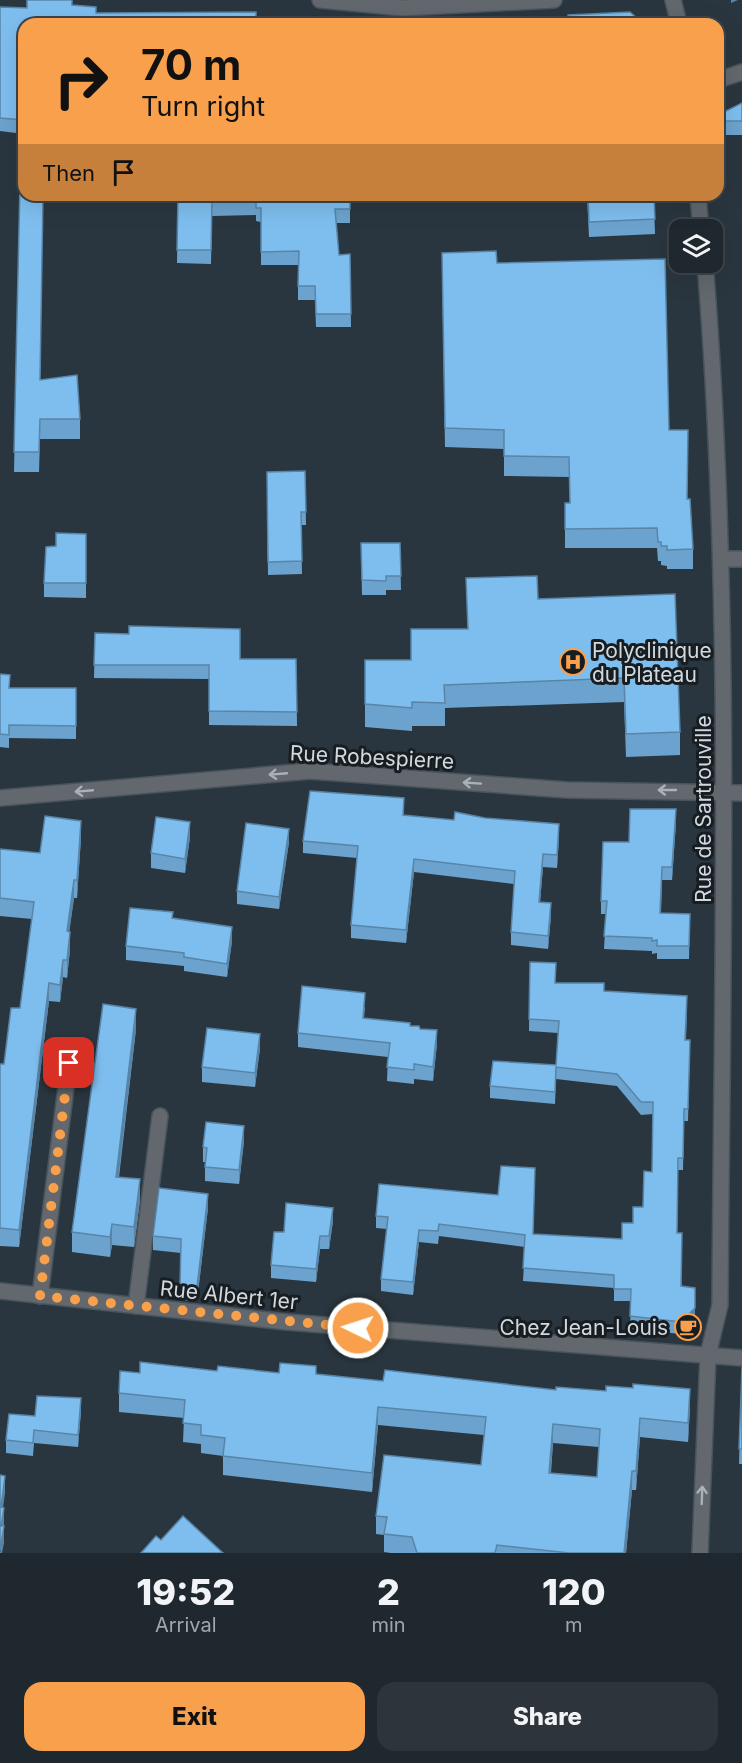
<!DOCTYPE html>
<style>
body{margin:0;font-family:Inter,sans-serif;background:#2d343b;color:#f1f3f6;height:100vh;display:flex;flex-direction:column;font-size:22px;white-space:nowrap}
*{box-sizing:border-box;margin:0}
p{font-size:20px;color:#a2a6aa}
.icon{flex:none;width:33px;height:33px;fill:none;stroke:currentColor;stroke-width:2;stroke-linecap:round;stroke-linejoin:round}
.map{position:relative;height:1553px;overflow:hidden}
.details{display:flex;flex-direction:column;background:#20282f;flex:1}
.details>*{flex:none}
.guide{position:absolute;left:18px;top:18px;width:706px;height:183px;border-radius:18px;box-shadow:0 6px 24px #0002,0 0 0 2px #3d444b;background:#f8a04b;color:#111;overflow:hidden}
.tools{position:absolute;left:669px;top:219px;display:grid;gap:12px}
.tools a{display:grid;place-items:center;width:54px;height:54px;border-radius:12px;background:#20282f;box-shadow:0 6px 24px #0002,0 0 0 2px #3d444b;font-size:30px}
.pin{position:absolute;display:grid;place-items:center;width:51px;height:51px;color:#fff;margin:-26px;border-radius:12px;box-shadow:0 3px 9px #0006}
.me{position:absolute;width:66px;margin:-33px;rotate:274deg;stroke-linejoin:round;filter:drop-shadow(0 0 4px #0008)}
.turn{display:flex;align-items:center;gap:21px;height:126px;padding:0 24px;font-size:27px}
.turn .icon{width:78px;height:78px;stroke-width:2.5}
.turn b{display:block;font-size:42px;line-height:51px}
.then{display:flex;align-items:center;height:57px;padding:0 24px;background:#0003;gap:12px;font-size:22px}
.eta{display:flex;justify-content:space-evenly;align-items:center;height:102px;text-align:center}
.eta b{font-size:36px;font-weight:800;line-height:42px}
.cta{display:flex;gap:12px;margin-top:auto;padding:12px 24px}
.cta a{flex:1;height:69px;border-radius:18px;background:#f8a04b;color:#111;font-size:24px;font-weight:800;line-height:69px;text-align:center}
.cta a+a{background:#2d343b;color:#f1f3f6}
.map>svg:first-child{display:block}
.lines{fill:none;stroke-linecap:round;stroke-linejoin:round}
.minor-casing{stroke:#48535c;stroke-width:18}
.minor{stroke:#62686d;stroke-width:15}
.wall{fill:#6ca3ce;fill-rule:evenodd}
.shaded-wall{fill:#5885a7}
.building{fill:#7ebeef;stroke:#5885a7;stroke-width:1.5;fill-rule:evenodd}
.oneway{stroke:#aab1b7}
.route{stroke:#f8a04b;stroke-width:10;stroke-dasharray:0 18}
.labels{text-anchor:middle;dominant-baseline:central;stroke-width:6;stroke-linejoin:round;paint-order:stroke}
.poi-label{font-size:21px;fill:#d1d9df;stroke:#171d21;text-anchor:start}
.street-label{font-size:21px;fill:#d1d9df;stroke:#171d21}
</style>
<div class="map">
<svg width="742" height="1553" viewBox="0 0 742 1553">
<rect width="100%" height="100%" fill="#2a363f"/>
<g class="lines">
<defs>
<g id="minor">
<path d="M320,0L403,8L554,0"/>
<path d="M673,0L679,24"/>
<path d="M718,80L742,72"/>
<path d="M698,195L701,230"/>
<path d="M721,559H742"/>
<path d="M0,798L310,771L567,790L742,793"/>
<path d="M0,1291L287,1322L742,1358"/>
<path d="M40,1296L69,1063"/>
<path d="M136,1306L160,1116"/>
<path d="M700,1553L708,1355L720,1305C722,957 733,610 705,262"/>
</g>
</defs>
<use href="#minor" class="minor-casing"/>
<use href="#minor" class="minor"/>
</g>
<g class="wall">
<path d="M72,0L24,24V134L0,131V7L27,8Z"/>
<path d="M742,103V135H718V115Z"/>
<path d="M18,159L40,380L80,419V439H40L39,472H14L20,200L18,179Z"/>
<path d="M178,195H350V223H336L339,255L350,254L351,327H316L315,300H298V265H261V222L256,221V215L212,216L211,264L177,263Z"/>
<path d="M587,195H659V203H654L655,234L589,237Z"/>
<path d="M497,263L669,430L688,499L693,549V569H667V566L661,565V561H658L657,548H565V503H570L569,477L504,476V449L445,447L442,272Z"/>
<path d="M305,471L306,525H301L302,574L268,575L267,472Z"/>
<path d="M86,534V598L44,597V583L56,546Z"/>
<path d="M361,543H400L401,590H386V595H362Z"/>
<path d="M466,578L538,599L680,732V755L626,757L624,702L445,708V726H412V731L365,727V660H411L468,629Z"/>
<path d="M95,633L240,659H296L297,726L209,725V679L94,678Z"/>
<path d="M0,674L10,688H76V739L9,738V748L0,747Z"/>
<path d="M404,811V815L559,837L557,868L543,867L540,902L551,916L548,949L511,945V932L514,884L414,872L406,943L351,938V925L357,858L303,853V841Z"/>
<path d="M676,822L672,880H662L661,913L690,914L689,959H657V953L652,954V951L604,949L606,914H601V901L629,842Z"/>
<path d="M190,837L185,873L151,868V853Z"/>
<path d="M81,838L77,898H74L69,932L70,950L67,978L63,977L60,1002L49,1001L19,1247L0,1246V1064H4L20,1008L32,919L0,916V849L40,853Z"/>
<path d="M289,842L279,909L237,904V891Z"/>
<path d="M173,919L232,941L227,977L184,971V966L126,960V946Z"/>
<path d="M530,962L555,983L604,991L687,1008L686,1040H690L688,1121H684L683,1170H678L677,1233L682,1286L695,1288V1320L681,1334L630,1329L631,1301H614V1288L523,1281L525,1247L439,1236L438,1244L419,1242L413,1295L381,1291V1279L387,1229L376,1228V1216L498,1195L535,1180L533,1234L622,1239L633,1223L643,1207L652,1172L653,1114L641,1115L617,1086L556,1079L555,1104L490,1098V1086L556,1065L558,1033L529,1031Z"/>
<path d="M365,1007L364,1018L410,1026L420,1029L437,1044L433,1081L414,1079V1084L387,1081L388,1057L298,1047V1033Z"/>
<path d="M136,1029L119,1177L140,1200L134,1247L112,1245L110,1257L72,1252V1232Z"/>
<path d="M260,1048L255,1087L202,1082V1067Z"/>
<path d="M244,1141L239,1184L205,1181V1162H203V1147Z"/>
<path d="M208,1208L197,1301L180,1300L181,1253L153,1250V1236Z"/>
<path d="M333,1221L329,1249H320L316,1282L271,1278V1265L284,1232Z"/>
<path d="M742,1367V1464H739Z"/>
<path d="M217,1371L316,1374L383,1381L690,1407L688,1442L640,1437L636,1490H632L626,1553H391L384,1552V1535L376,1534V1516L481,1465L484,1435L378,1425L372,1492L223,1475V1456L201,1453V1444L183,1442L184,1418L119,1412V1393L140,1373ZM553,1443L599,1447L597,1477L551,1473Z"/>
<path d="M81,1411L78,1447L34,1443L33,1456L6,1453V1440L35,1416Z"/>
</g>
<g class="shaded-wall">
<path d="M731,0H738L731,3Z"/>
<path d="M676,809V822L672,880V867Z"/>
<path d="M81,821V838L77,898V880Z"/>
<path d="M190,822V837L185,873V859Z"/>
<path d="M559,824V837L557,868V855Z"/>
<path d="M289,829V842L279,909V897Z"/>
<path d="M543,854V867L539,915V902Z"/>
<path d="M414,859V872L406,943V930Z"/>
<path d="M74,880V898L67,949V931Z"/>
<path d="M551,903V916L548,949V936Z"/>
<path d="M232,927V941L227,977V964Z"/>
<path d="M70,932V950L67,978V960Z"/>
<path d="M63,960V977L60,1002V985Z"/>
<path d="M49,983V1001L19,1247V1230Z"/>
<path d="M136,1009V1029L116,1197V1177Z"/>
<path d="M437,1030V1044L433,1081V1067Z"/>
<path d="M260,1034V1048L255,1087V1073Z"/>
<path d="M244,1126V1141L239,1184V1170Z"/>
<path d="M140,1179V1200L134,1247V1227Z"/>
<path d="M208,1194V1208L197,1301V1287Z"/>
<path d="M333,1208V1221L329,1249V1236Z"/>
<path d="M112,1224V1245L110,1257V1237Z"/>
<path d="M419,1230V1242L413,1295V1282Z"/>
<path d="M320,1236V1249L316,1282V1269Z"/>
<path d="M695,1308V1320L681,1334V1322Z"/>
<path d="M690,1389V1407L688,1442V1423Z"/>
<path d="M81,1398V1411L78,1447V1435Z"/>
<path d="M378,1407V1425L372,1492V1473Z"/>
<path d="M640,1418V1437L636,1490V1471Z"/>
<path d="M553,1424V1443L549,1491V1473Z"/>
<path d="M632,1471V1490L626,1553H624Z"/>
<path d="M5,1476V1493L2,1516L4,1508V1525L1,1543V1507Z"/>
<path d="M4,1526V1543L2,1553H0Z"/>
</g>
<g class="building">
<path d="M27,0H72V5L96,7V13L256,12V24H24V120L0,118V7L27,8Z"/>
<path d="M630,12L639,20V24H568V15Z"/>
<path d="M742,103V121H718V115Z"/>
<path d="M18,159L24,160V195H43L40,380L77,375L80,419H40L39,452H14L20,184Z"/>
<path d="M178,195H350V209H335L339,255L350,254L351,314H316L315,286H298L299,251L261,252V208H256V201L212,202L211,250H177Z"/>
<path d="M588,195H654L655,219L589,222Z"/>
<path d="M496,251L497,263L665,259L669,430H688L687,499H690L693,549L667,550V546H661V542H658L657,528L565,529V503H570L569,457L504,456V430L445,428L442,253Z"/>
<path d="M305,471L306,512H301L302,561L268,562L267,472Z"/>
<path d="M56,533L86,534V583H44L46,547L56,546Z"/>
<path d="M361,543H400L401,576H386V581L362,580Z"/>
<path d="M537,576L538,599L675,594L680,732L626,734L624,678L444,685L445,703L412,702V708L365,704V660H411V629H468L466,578Z"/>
<path d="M129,626L240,629V659H296L297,712L209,711V665H94L95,633L129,634Z"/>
<path d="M0,674L10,675L9,688H76V726L9,725V735L0,734Z"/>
<path d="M310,791L404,798L403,815L454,820L455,812L485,818L559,824L557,855L543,854L539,902L551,903L548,936L511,932L515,871L414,859L406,930L351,925L358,846L303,841Z"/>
<path d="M630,809H676L672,867H662L660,913L690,914L689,946H657V940L652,941V938L604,936L607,901H601L603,842H629Z"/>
<path d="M45,816L81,821L77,880H74L67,931L70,932L67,960H63L60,985L49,983L19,1230L0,1228V1064H4L11,1008H20L34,902L0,898V849L40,853Z"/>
<path d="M156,817L190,822L185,859L151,853Z"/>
<path d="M246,823L289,829L279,897L237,891Z"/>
<path d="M130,908L173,912L172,918L232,927L227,964L184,957V953L126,946Z"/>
<path d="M530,962L556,963L555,983H604V991L687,996L685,1040H690L688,1109H684L683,1158H678L677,1233H682L681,1286L695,1288V1308L681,1322L630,1316L631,1289H614V1275L523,1268L525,1235L439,1224L438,1231L419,1230L413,1282L381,1279L388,1217L376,1216L379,1184L498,1195L501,1166L535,1168L533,1234L622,1239V1223H633V1207H643L644,1171L652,1172L653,1102H641L617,1074L556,1067L555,1092L490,1086L493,1061L556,1065L559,1021L529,1019Z"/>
<path d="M302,986L365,993L363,1018L410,1023V1026H419L420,1029L437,1030L433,1067L414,1064V1070L387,1067L390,1043L298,1033Z"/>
<path d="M103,1004L136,1009L116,1177L140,1179L134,1227L112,1224L110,1237L72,1232Z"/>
<path d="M207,1028L260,1034L255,1073L202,1067Z"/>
<path d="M206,1122L244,1126L239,1170L205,1167L207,1148L203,1147Z"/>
<path d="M159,1188L208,1194L197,1287L180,1286L181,1239L153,1236Z"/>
<path d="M286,1203L333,1208L329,1236H320L316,1269L271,1265L274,1232H284Z"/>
<path d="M140,1362L217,1371L218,1366L279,1373L280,1363L316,1366V1374L383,1381L385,1370L556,1390V1387L606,1391V1386L633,1388V1384L690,1389L688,1423L640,1418L636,1471H632L624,1553H569L497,1545L495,1553H417L412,1537L384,1534L387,1517L376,1516L384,1455L481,1465L486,1417L378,1407L372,1473L223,1456L225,1438L201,1435V1425L183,1423L185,1400L119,1393L120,1371L140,1373ZM553,1424L600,1429L597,1477L549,1473Z"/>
<path d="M742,1367V1449H739Z"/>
<path d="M37,1396L81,1398L78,1435L34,1430L33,1443L6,1440L9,1414L35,1416Z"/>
<path d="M0,1475L5,1476L1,1507L4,1508L1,1526H4L0,1550Z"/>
<path d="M183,1516L223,1553H141L156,1536L161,1540Z"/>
</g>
<defs><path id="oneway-shaft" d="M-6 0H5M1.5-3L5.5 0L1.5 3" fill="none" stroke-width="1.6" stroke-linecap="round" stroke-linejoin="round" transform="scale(1.5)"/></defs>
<g class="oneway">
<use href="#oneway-shaft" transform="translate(278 774) rotate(175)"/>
<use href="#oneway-shaft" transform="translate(472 783) rotate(-176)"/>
<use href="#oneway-shaft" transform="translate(667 790) rotate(-180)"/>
<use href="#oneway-shaft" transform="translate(84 791) rotate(175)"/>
<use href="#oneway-shaft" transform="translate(702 1495) rotate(-88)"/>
</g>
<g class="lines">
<path class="route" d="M69,1063L40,1296L358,1328"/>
</g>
<defs>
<symbol id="hospital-ring" viewBox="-11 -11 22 22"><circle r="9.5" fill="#171d21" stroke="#f8a04b" stroke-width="1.5"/><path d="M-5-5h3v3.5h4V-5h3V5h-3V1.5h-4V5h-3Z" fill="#f8a04b"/></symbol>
<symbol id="cafe-ring" viewBox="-11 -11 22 22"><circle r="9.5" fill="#171d21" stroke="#f8a04b" stroke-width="1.5"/><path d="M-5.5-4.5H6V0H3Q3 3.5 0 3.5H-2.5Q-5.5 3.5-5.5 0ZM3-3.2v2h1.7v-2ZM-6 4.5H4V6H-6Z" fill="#f8a04b"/></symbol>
</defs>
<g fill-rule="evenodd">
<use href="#hospital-ring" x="558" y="647" width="30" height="30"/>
<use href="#cafe-ring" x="673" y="1312" width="30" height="30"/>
</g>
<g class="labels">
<g class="poi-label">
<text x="592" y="650">Polyclinique<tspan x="592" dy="24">du Plateau</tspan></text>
<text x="668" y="1327" text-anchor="end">Chez Jean-Louis</text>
</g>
<g class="street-label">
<text transform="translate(372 757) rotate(3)">Rue Robespierre</text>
<text transform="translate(703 809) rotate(-90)">Rue de Sartrouville</text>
<text transform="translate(229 1295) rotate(6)">Rue Albert 1er</text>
</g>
</g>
</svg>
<div class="tools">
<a><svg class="icon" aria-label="layers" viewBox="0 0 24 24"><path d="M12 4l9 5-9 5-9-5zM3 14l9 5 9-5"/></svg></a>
</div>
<div class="pin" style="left:69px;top:1063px;background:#d93025"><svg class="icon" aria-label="arrive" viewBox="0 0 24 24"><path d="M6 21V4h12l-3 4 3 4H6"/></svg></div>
<svg class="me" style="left:358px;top:1328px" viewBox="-20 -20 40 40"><circle r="17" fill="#f8a04b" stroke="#fff" stroke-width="3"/><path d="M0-11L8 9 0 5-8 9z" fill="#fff"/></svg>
<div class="guide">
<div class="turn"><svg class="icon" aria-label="right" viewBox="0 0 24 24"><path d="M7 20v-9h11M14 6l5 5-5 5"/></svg><div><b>70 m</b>Turn right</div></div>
<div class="then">Then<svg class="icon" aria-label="arrive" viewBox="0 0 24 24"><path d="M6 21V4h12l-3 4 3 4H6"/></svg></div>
</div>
</div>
<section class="details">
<div class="eta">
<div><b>19:52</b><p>Arrival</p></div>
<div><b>2</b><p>min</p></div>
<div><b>120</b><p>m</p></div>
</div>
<div class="cta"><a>Exit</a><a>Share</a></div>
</section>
